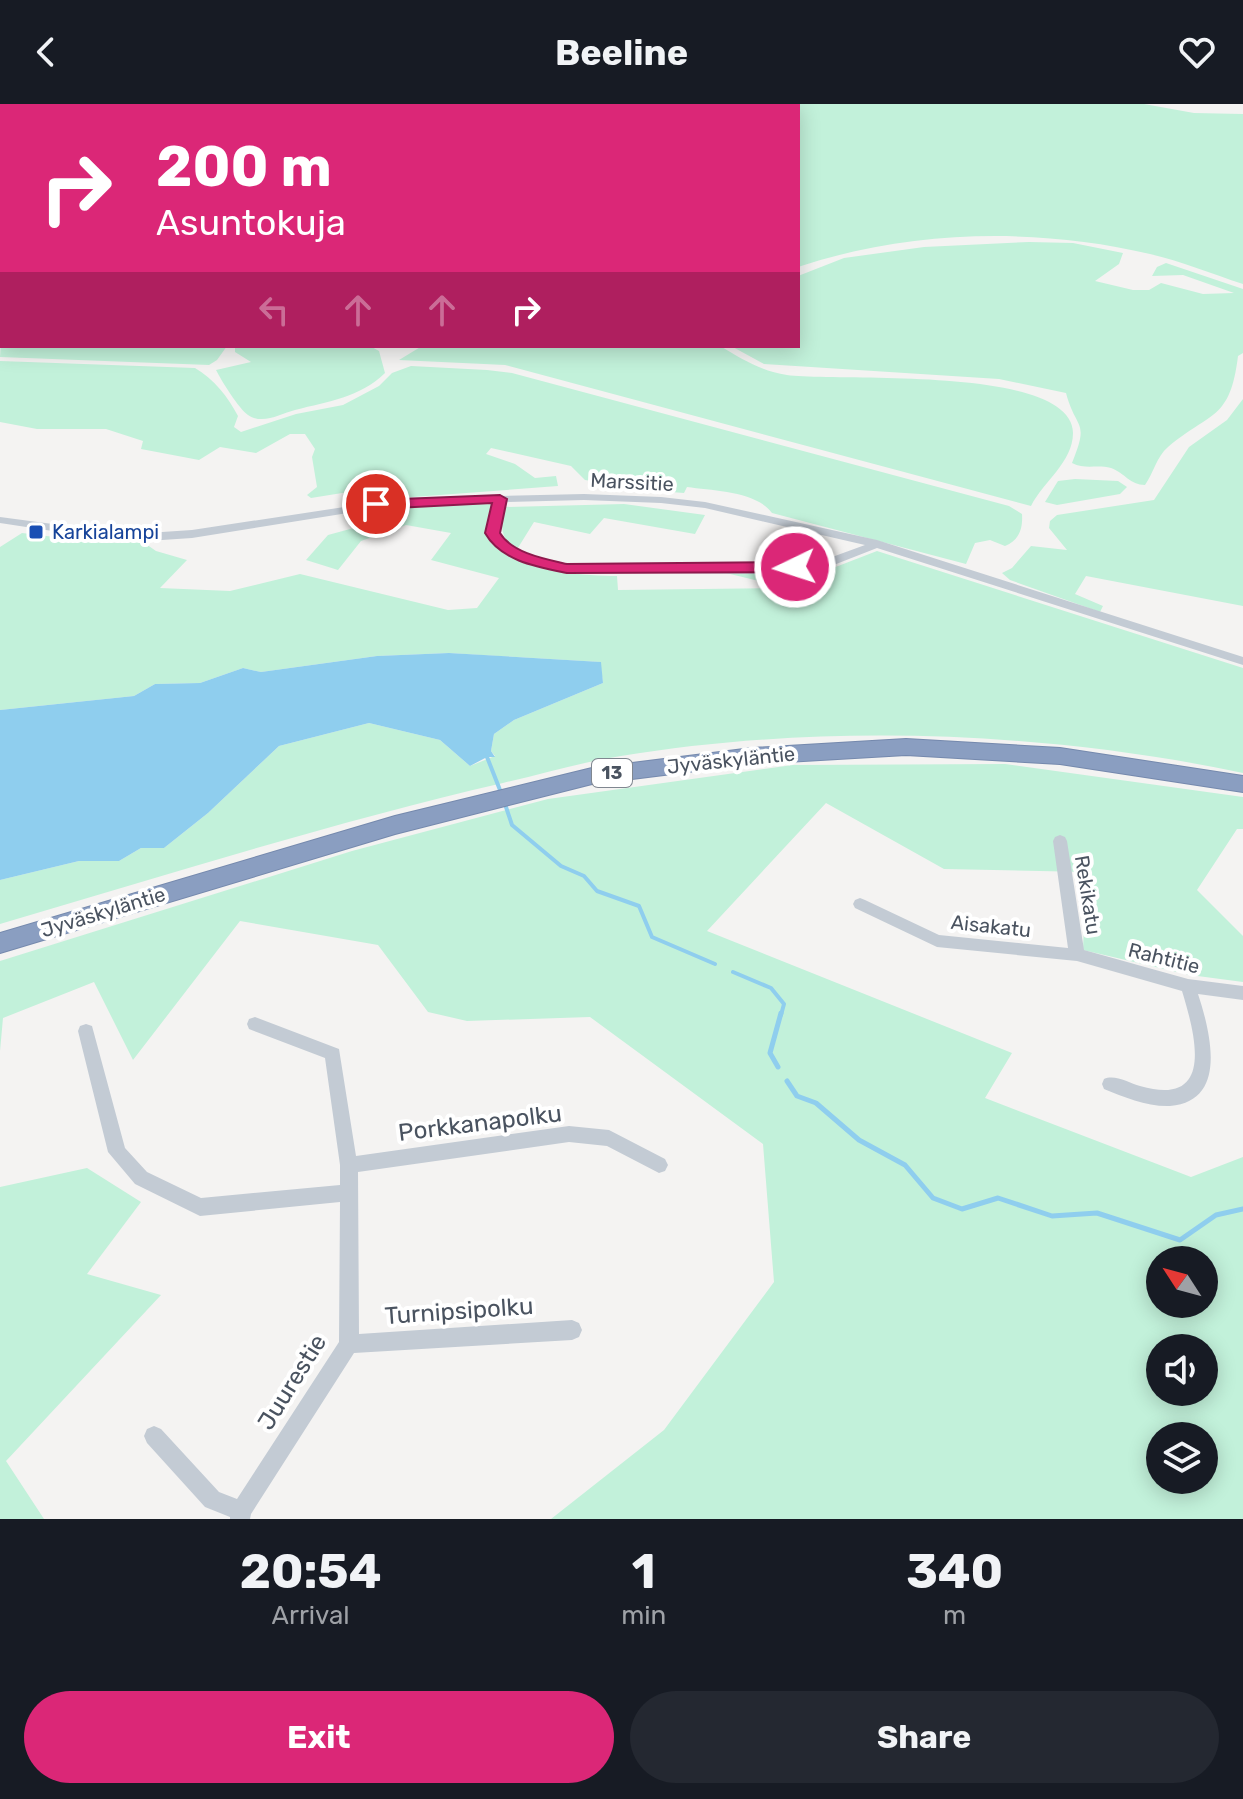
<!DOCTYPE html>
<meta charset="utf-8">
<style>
body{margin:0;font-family:Rubik,sans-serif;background:#242831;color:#f1f3f6;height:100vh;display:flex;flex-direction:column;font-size:30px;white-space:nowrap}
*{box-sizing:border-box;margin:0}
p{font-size:26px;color:#9ea1a6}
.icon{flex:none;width:44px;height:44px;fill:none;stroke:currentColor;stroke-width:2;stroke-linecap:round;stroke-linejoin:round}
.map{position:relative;height:1415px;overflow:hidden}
.side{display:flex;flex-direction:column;background:#171b24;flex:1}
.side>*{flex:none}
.banner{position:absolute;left:0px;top:0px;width:800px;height:244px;box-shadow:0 4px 20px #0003;background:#db2777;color:#fff;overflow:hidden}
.needle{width:52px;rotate:306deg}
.controls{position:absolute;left:1146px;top:1142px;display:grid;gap:16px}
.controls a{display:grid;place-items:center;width:72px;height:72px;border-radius:50%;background:#171b24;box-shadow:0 4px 20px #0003;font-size:40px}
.pin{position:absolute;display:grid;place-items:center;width:68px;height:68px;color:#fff;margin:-34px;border:4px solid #fff;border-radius:50%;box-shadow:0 2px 8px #0007}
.me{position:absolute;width:88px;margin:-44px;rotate:266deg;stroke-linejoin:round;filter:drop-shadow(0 0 6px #0008)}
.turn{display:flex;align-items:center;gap:28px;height:168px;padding:0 24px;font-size:36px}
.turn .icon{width:104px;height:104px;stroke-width:2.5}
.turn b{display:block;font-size:56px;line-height:68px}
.lanes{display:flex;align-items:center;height:76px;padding:0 24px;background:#0003;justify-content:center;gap:40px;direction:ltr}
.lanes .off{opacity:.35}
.eta{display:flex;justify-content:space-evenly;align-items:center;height:136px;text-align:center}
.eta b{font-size:48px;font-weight:700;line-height:56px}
.button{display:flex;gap:16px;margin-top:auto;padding:16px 24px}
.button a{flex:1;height:92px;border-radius:48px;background:#db2777;color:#fff;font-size:32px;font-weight:700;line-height:92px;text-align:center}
.button a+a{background:#242831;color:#f1f3f6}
header{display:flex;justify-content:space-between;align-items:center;height:104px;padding:0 24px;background:#171b24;font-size:36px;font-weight:700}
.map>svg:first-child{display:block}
.green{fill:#c2f1da;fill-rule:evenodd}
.water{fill:#8fceee}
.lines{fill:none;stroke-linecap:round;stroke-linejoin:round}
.stream-far1{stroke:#8fceee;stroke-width:4}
.stream{stroke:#8fceee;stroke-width:5}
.highway-casing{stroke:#7589ad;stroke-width:2}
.minor{fill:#c3cbd4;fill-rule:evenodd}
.highway{fill:#8a9ec1;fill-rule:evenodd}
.route{fill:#db2777;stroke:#8e194d;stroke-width:2}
.transit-dot{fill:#1a4fb4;stroke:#fff;stroke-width:3}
.labels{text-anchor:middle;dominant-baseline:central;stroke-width:8;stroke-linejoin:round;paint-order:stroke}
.shield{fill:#fff;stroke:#808790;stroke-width:2}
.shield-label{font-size:18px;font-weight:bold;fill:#4a5360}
.street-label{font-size:20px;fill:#4a5360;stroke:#fff}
.transit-label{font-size:20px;fill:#164399;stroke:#fff;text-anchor:start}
.near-street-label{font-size:24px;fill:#4a5360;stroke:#fff}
</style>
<header><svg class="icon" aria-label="back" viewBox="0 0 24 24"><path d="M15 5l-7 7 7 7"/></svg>Beeline<svg class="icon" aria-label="heart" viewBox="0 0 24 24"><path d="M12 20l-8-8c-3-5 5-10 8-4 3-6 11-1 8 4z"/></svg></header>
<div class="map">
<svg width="1243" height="1415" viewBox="0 0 1243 1415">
<rect width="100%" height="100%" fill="#f4f3f2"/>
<g class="green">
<path d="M36,0H558L560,2H34Z"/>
<path d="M569,0H1144L1194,9L1243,10V180C1212,170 1181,157 1150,150C1036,123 909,126 798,163V2Z"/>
<path d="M1029,138L1073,139L1123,149L1119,160L1095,177L1133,186H1149L1161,179L1203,190L1234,189L1183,171L1152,172L1157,163L1166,159L1243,185V249L1238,252C1230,317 1211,307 1168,343C1157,352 1153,370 1145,381C1130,381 1125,369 1111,364C1097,360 1086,366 1072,359C1090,315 1076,327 1066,289L999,275L764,260L731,242H798V172L844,154L924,143Z"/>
<path d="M2,221V242H227L217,256L209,261L0,253Z"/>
<path d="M235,242H370L379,247L385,269C359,294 329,297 295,306C280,310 263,321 248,311C239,305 221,276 216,266L251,258L235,248Z"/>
<path d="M422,242H720C742,255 761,267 787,271C833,278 1072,260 1073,329C1073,358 1043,378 1031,402L505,261L399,256Z"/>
<path d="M0,257L195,264C214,275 228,293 238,312L234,323L241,328L296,310L343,301L379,282L392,269L411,262L487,266L512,269L1009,402L1022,410C1023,425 1019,436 1005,442L990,436L975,439L966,460L772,409C756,387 714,387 687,383L684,389L646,386L645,379L610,372L598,378L585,376L571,362L491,344L486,350L515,360L535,374L556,372L558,382L373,396L367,385L311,394L307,391L317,383L312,353L315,345L305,330H290L256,349L220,343L199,356L141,345L143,337L106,325H37L0,318Z"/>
<path d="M1243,295V502L1086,472L1075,490L1103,502L1100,508L1010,476L1002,469L1012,464L1031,442L1067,446L1049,424L1050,417L1057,411L1154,396L1189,343L1227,316Z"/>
<path d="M1075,375L1118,377L1127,383L1120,390L1057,401L1045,398L1058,377Z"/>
<path d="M493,399L488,432C515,466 576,472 617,472L618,486L788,484L726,469L833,464L877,447L1243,564V669C1045,627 821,619 621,652C582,658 542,670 503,679C334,718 167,771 0,820V776L79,757H119L141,744H164L208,709L279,642L369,619L440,636L470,662L495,652L491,647L494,630L514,616L603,579L600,558L449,549L377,552L261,568L243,564L200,579L155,580L134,592L0,606V443L22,429L104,439L143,438L156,447L187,456L160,484L230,487L300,470L448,506L477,504L499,474L431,456L451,429L406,421L361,437L338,466L306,456L328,431L383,416L400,400Z"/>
<path d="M624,400L705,411L695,430L604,414L590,430L534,418L516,447C500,434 501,422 503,403Z"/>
<path d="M1005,660L1243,693V725H1237L1197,786L1243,832V878L1190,871L1083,846L1086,768L944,765L826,699L707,827L1012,949L985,994L1191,1073L1243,1053V1415H551L664,1326L774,1178L763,1040L590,913L467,917L428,908L378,841L240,817L133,956L94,878L3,914L0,947V857L352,747L548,695L793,661ZM1160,1156H1204V1200H1160ZM1160,1244H1204V1288H1160ZM1160,1332H1204V1376H1160Z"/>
<path d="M87,1064L141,1098L87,1170L161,1191L6,1357L44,1415H0V1083Z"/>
</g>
<path class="water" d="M449,549L601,558L603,579L514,616L494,630L491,647L495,653H487L470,662L440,636L369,619L279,642L208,709L164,744H141L119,757H79L0,776V606L134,592L155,580L200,579L243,564L261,568L377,552Z"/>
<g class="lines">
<g class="stream-far1">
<path d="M487,653L500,686"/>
<path d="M506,703L512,721L561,762L584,772L597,787L639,802L652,833L715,860"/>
<path d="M733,868L771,884L784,900L781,911"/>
</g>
<g class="stream">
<path d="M778,963L770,949L781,909"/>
<path d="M787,977L797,992L816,999L859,1036L905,1061L933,1094L962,1105L998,1094L1052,1112L1097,1109L1180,1136L1216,1111L1243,1105"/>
</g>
<defs>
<path id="highway" d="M906,635L1060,644L1243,672V688L1060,660L906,651L752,660L592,680L395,730L0,849V829L395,712L592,664L752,644Z"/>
</defs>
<use href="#highway" class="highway-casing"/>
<g class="minor">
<path d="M584,390L661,393L705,398L877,436L1243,553V561L877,444L826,464L764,470L567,468C535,462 507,457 487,429L494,398L404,400L192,434L147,437L105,435L0,419V413L105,427L147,429L192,426L404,394ZM584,396L661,399L705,404L865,441L824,456L764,462L567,460C541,456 515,451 499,429L505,398Z"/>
<path d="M1060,731L1065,733L1067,737L1084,846L1188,875L1243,882V896L1198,890C1210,927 1229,997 1170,1002C1148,1003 1124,993 1104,985L1102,980L1104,975C1115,970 1129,979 1140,982C1216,1004 1195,930 1182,887L1077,857L937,843L855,804L853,800L855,796L860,794L865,796L939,831L1068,844L1053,737L1055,733Z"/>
<path d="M255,913L339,945L356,1052L569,1022L609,1026L665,1055L668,1061L665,1067L659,1069L607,1042L569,1038L358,1068L359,1230L572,1216L579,1219L582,1226L579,1233L572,1236L354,1249L251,1410L250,1415H230V1413L205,1403L147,1339L144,1332L147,1325L154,1322L161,1325L219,1388L237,1395L339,1238L340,1098L200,1112L135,1080L108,1048L78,927L80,922L86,920L92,922L125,1044L147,1068L201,1094L340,1081V1061L325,954L249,925L247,920L249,915Z"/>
</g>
<use href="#highway" class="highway"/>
</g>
<path class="route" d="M500,391L507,395L500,429C512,449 545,455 567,460L795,458L802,463L795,468L567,469C537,463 501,457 485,429L492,399L376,405L369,400L376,396Z"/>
<rect class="transit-dot" x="28" y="420" width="16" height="16" rx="4"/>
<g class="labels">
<rect class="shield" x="592" y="655" width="40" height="28" rx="6"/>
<g class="shield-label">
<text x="612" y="669">13</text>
</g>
<g class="street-label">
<text transform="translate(632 378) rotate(3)">Marssitie</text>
<text transform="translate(731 656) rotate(-6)">Jyväskyläntie</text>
<text transform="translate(1088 791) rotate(81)">Rekikatu</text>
<text transform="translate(103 808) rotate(-17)">Jyväskyläntie</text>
<text transform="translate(991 822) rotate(6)">Aisakatu</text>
<text transform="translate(1164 854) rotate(14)">Rahtitie</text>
</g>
<g class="transit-label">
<text x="52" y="428">Karkialampi</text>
</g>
<g class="near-street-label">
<text transform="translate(480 1019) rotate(-7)">Porkkanapolku</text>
<text transform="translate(459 1207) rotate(-4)">Turnipsipolku</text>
<text transform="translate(292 1278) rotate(-58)">Juurestie</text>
</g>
</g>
</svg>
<div class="controls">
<a><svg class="needle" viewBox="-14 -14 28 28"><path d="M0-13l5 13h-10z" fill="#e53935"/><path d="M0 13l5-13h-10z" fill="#9ea1a6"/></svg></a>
<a><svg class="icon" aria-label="sound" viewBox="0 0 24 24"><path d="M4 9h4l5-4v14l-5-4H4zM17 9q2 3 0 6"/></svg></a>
<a><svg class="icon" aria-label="layers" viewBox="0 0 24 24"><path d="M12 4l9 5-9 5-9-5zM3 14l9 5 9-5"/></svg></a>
</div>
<div class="pin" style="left:376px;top:400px;background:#d93025"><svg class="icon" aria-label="arrive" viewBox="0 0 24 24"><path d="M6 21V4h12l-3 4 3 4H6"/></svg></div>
<svg class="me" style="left:795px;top:463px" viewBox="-20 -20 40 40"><circle r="17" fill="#db2777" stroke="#fff" stroke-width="3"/><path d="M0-11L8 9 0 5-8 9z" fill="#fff"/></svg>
<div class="banner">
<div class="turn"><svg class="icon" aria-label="right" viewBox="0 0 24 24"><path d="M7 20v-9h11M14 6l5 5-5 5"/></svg><div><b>200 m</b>Asuntokuja</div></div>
<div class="lanes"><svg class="icon off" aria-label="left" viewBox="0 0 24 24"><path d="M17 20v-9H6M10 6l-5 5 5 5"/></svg><svg class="icon off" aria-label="ahead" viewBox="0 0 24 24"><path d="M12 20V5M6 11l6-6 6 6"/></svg><svg class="icon off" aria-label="ahead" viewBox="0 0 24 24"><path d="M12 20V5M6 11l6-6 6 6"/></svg><svg class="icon" aria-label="right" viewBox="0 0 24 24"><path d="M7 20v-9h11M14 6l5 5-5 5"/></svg></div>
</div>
</div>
<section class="side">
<div class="eta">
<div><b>20:54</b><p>Arrival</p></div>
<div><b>1</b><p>min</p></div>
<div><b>340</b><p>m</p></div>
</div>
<div class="button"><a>Exit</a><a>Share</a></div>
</section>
